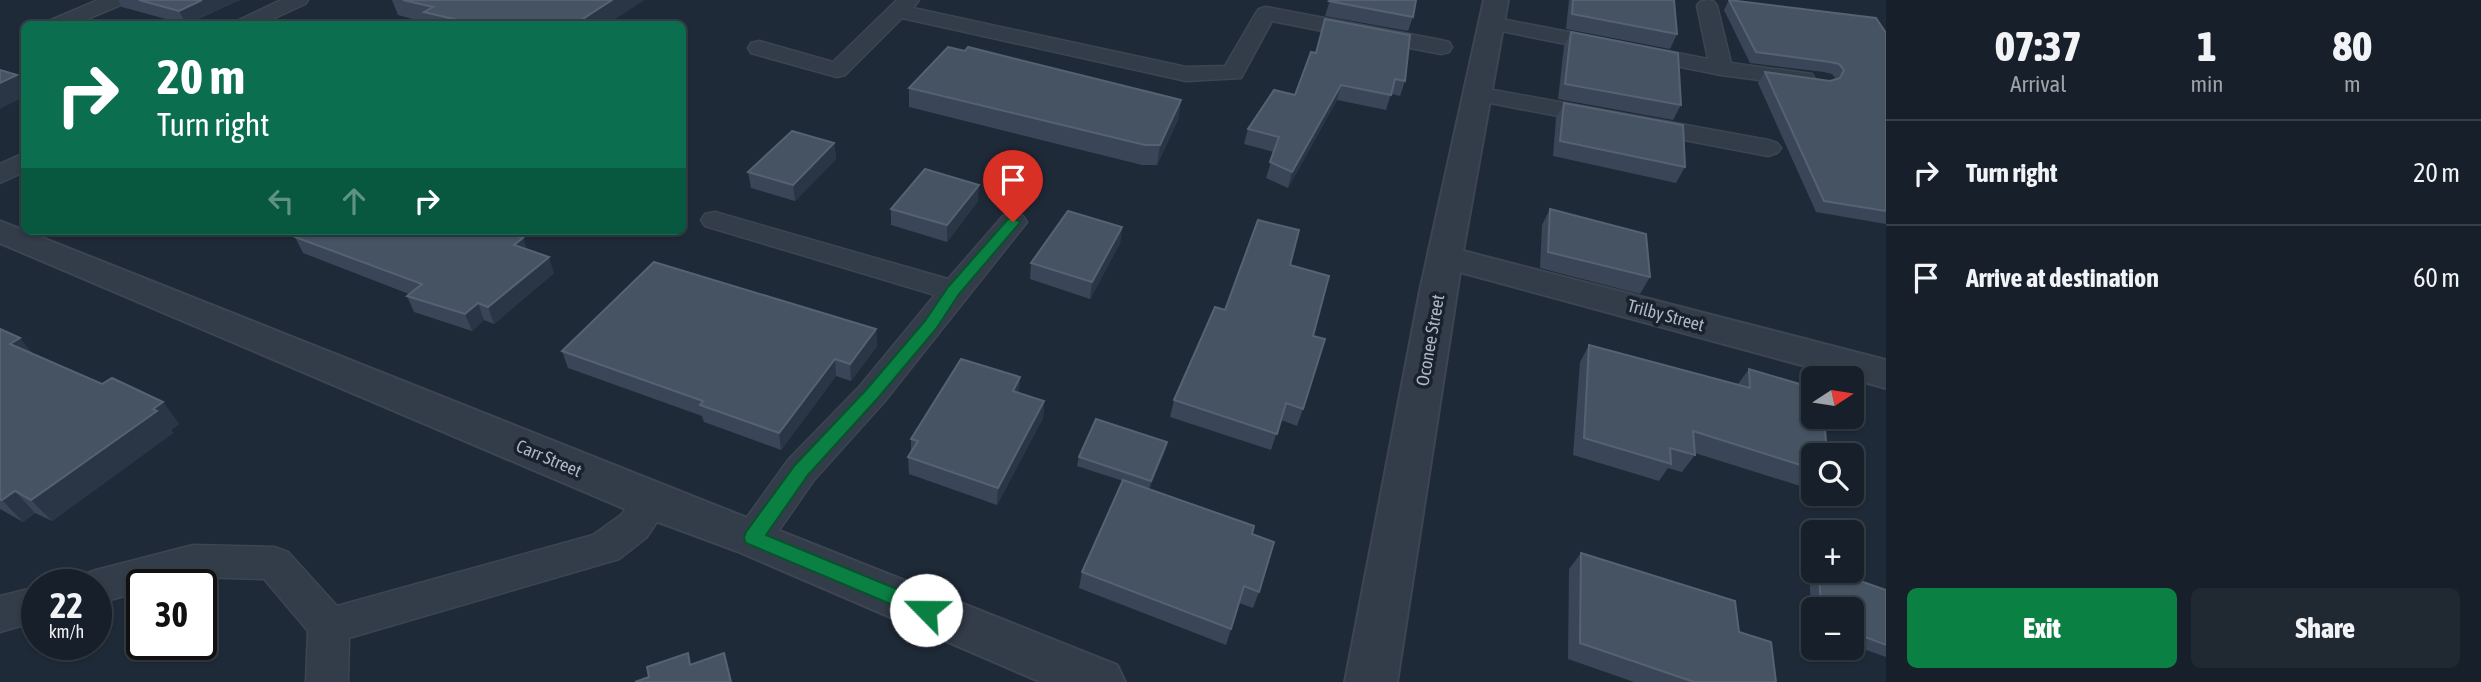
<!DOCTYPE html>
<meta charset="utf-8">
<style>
body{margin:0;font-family:"Asap Condensed",sans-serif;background:#202832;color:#f1f3f6;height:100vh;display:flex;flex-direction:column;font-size:26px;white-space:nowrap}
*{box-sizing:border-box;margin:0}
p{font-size:23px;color:#9ea3a8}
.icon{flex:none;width:38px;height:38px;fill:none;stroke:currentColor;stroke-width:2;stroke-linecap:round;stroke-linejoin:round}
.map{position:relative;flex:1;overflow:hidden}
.panel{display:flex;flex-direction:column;background:#17202a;width:595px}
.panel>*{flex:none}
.hud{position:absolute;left:21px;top:21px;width:665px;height:214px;border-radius:10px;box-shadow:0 2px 5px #0004,0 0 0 2px #363e47;background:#0b6e4f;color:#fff;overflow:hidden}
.needle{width:46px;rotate:78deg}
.fabs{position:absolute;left:1801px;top:366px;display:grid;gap:14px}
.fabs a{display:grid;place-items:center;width:63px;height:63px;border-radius:10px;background:#17202a;box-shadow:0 2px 5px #0004,0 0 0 2px #363e47;font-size:35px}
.speed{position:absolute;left:21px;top:569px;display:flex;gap:14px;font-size:35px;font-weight:700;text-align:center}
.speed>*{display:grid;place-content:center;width:91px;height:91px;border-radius:50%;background:#17202a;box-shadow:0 2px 5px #0004,0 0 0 2px #363e47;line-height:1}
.speed small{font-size:18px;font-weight:400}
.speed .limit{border:4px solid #111;border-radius:10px;background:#fff;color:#111}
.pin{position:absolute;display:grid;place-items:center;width:60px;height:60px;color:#fff;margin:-72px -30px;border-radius:50% 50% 50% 0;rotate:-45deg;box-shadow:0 0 7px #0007}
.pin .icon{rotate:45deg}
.me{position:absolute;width:77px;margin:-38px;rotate:293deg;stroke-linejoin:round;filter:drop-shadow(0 0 5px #0008)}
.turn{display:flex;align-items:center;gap:24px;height:147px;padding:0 21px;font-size:32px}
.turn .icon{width:91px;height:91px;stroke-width:2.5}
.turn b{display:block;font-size:49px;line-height:60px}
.lanes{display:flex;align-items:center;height:66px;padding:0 21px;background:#0003;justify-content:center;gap:35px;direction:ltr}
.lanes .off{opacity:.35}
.eta{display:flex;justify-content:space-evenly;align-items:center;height:119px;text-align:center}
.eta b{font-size:42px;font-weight:800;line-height:49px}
.button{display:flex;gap:14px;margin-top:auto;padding:14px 21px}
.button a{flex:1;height:80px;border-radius:10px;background:#0b8043;color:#fff;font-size:28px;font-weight:800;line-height:80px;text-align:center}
.button a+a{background:#202832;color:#f1f3f6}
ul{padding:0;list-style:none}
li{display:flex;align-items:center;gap:21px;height:105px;padding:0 21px;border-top:2px solid #363e47}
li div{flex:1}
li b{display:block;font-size:26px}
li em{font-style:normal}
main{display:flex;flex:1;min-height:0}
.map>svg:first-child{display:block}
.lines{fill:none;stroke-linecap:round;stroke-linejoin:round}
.lane-casing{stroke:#3d4552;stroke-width:3}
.street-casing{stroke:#3d4552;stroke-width:4}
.lane{fill:#333c49;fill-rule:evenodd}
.street{fill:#333c49;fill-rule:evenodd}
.wall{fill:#3a4657}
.shaded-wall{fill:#2a3646}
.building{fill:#465363;stroke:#566272;stroke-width:2}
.route{fill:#0b8043;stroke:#07532c;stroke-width:2}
.labels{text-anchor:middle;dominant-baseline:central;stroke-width:7;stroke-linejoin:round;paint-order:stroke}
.street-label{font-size:18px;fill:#adb7c5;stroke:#19212d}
</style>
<main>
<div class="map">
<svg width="1886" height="682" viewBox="0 0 1886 682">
<rect width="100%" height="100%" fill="#1f2a38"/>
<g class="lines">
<defs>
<g id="lane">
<path d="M98,0H126L123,4L75,24H47L51,20Z"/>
<path d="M281,0H308L305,4L262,24H235L239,20Z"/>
<path d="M897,0H919L913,8L1186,67L1225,66L1256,13L1259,9L1266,7L1441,40L1449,42L1452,47L1449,52L1441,54L1272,21L1241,78L1186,81L902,18L845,75L837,77L751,53L748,48L751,43L759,41L833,62Z"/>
<path d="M1708,0L1714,2L1717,6L1731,63L1812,74L1815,79L1812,84L1804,86L1721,75L1491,29L1484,27L1480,23L1484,19L1491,17L1708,59L1697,6L1700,2Z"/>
<path d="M1477,87L1768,140L1777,143L1781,148L1777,153L1768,156L1469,99L1465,94L1469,89Z"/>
<path d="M24,153V172L0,183V164Z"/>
<path d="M715,212L948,279L1003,216L1013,214L1023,216L1027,222L884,402L814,480L766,549L753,554L740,549L734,538L740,527L788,460L860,386L935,295L705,226L701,220L705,214Z"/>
<path d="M653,486L666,491L671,501L647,537L619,559L349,638L348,682H306L308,631L264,579L193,577L166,584H142V591L96,604V584H77L82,575L96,570L193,545L274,547L288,552L337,606L593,535L621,515L640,491Z"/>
<path d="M37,587V621L0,632V596Z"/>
</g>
<g id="street">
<path d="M1484,0H1508L1463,251L1886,360V388L1460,272L1397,682H1345L1420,291Z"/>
<path d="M0,221L1117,665L1125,682H1041L737,551L637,514L0,243Z"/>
</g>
</defs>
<use href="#lane" class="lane-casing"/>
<use href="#street" class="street-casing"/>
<use href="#lane" class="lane"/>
<use href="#street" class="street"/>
</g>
<g class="wall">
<path d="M118,0H240L187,24H184L122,7Z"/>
<path d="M392,0H644L607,24H428V23L398,15Z"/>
<path d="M1330,0L1413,17L1408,31L1325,16Z"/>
<path d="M1569,0H1674L1677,34L1670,49L1566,29Z"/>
<path d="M1729,0L1886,33V224L1816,212L1758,83L1765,72L1830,81L1836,79L1832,74L1824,72L1750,63L1724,10Z"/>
<path d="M1571,32L1681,105L1673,120L1558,99L1564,46Z"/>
<path d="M1311,52L1405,81L1400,96L1391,94L1386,110L1337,100L1288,188L1266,178L1274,152L1244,144L1248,129L1295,95Z"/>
<path d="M909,88L1181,100L1178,120L1157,165H1142L909,107Z"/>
<path d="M1564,103L1685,167L1676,183L1553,156L1556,118Z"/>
<path d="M834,143L836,159L795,201L751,188L748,172Z"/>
<path d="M978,201L947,242L891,225V209Z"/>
<path d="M1550,209L1650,277L1640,294L1540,268L1542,225Z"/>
<path d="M1122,227L1120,243L1090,299L1030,279L1031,263Z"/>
<path d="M282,231H501L527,249L554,273L494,324L484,320L472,331L414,312L407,296L409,294L303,253L295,237L296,236Z"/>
<path d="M1290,265L1313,336L1303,409L1297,426L1281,420L1271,450L1170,417L1174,400Z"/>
<path d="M0,329L33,354L102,384L163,402L179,424L171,430L173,433L52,521L35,513L23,522L0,509Z"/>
<path d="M876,329L877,346L851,381L836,376L781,450L704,422L702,416L568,368L562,351Z"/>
<path d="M1589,345L1738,384L1749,369L1813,455V490L1695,453V455L1682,472L1668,468L1659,481L1573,455L1580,362Z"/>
<path d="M1044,401L1043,418L997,505L909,474L908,457L911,452V439Z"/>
<path d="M1167,442L1165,451L1149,489L1252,534L1259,592L1253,608L1239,603L1226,645L1079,588L1082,572L1123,481L1077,466L1079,457Z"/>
<path d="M1581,553L1776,682H1634L1568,659L1569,569Z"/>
<path d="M1815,570H1829L1886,590V657L1852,645V609H1813V630L1809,576Z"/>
</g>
<g class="shaded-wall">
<path d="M202,0H240L186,24L179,11Z"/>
<path d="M612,0H644L607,24H575Z"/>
<path d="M17,75L24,86V97L0,109V83Z"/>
<path d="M1341,85L1337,100L1288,188L1292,172Z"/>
<path d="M1181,100L1178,120L1157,165L1160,145Z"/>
<path d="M834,143L836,159L795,201L793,185Z"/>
<path d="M979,185L978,201L947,242V225Z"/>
<path d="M1122,227L1120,243L1090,299L1092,282Z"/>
<path d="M523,238L529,255L514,245Z"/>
<path d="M549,257L554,273L494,324L488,307Z"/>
<path d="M478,303L484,320L472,331L465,314Z"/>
<path d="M876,329L877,346L851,381L850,364Z"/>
<path d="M20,338L38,360L10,344Z"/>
<path d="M835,359L836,376L781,450L779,433Z"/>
<path d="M1020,377L1019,394L1013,391Z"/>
<path d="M1044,401L1043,418L997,505L998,488Z"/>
<path d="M163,402L179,424L171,430L173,433L52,521L31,500Z"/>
<path d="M1167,442L1165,451L1149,490L1151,481Z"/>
<path d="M15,491L35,513L23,522L2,500Z"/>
</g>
<g class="building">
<path d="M139,0H202L179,11Z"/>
<path d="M403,0H612L575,24H475L424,12L433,7Z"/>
<path d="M1330,0H1416L1413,17L1329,1Z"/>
<path d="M1573,0H1674L1677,34L1572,14Z"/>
<path d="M1729,0L1876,18L1886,33V211L1824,201L1765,72L1830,81L1840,78L1844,70L1839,64L1830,62L1756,52Z"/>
<path d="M1325,19L1410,35L1405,81L1395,79L1391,95L1341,85L1292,172L1270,162L1279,137L1248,129L1274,90L1295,95L1311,52L1316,53Z"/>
<path d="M1571,32L1678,53L1681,105L1565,84Z"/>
<path d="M948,47L965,51L968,47L1181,100L1160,145H1145L909,88Z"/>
<path d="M0,70L17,75L0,83Z"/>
<path d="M1564,103L1683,125L1685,167L1560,141Z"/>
<path d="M792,131L834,143L793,185L748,172Z"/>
<path d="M925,169L979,185L947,225L891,209Z"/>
<path d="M1550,209L1646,234L1650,277L1548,252Z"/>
<path d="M1068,211L1122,227L1092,282L1031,263Z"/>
<path d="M1258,220L1299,230L1290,265L1329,276L1313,336L1325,339L1303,409L1286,403L1277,434L1174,400L1215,307L1225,310Z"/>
<path d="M304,231H501L523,238L514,245L549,257L488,307L478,303L465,314L407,296L422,284L295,237Z"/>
<path d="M654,262L876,329L850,364L835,359L779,433L700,405L703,401L562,351Z"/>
<path d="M0,329L20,338L10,344L102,384L112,378L163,402L153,409L157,411L31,500L15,491L2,500H0Z"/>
<path d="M1589,345L1750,388L1749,369L1813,388V416H1824L1827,455H1813V469L1693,431L1695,455L1670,448L1671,464L1584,438Z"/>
<path d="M961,359L1020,377L1013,391L1044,401L998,488L908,457L918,441L911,439Z"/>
<path d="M1096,419L1167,442L1151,481L1079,457Z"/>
<path d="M1123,480L1254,526L1252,534L1274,542L1259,592L1244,586L1231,629L1082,572Z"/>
<path d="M1581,553L1735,601L1739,632L1771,642L1776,682H1694L1580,643Z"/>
<path d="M1819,570H1829L1886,590V645L1852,632V609H1821Z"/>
<path d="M688,653L690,665L724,653L731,682H635L649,677L647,667Z"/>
</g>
<path class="route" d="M1013,218L1020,222L1018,225L959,294L936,329L878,398L808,475L766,535L933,604L936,610L933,616L926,619L919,616L746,543L744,538L746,532L795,465L866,390L925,321L948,287L1008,219Z"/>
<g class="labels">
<g class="street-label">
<text transform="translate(1666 315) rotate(15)">Trilby Street</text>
<text transform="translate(1430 340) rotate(-80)">Oconee Street</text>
<text transform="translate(549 458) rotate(23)">Carr Street</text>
</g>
</g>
</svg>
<div class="fabs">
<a><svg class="needle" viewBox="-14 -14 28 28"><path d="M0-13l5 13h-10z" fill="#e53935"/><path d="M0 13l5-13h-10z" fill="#9ea3a8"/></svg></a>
<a><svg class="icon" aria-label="search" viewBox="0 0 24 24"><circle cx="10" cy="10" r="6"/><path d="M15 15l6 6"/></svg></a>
<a>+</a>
<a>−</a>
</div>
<div class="speed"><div>22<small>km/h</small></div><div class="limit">30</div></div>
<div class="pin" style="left:1013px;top:222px;background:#d93025"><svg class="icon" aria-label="arrive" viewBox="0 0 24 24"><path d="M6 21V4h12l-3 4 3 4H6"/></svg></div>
<svg class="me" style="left:926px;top:610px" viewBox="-20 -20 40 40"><circle r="19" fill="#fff"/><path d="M0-13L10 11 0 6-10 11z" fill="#0b8043"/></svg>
<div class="hud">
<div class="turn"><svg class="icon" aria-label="right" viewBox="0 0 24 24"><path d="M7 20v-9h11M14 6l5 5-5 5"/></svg><div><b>20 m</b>Turn right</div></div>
<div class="lanes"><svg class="icon off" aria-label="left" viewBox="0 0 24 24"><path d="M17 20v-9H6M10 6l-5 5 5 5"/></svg><svg class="icon off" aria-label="ahead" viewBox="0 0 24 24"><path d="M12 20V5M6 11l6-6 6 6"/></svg><svg class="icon" aria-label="right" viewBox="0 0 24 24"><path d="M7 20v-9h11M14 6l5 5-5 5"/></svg></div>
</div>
</div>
<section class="panel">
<div class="eta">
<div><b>07:37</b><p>Arrival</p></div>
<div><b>1</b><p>min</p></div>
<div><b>80</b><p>m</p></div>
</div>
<ul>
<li><svg class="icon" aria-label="right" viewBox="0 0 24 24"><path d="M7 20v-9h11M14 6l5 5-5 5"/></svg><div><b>Turn right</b></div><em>20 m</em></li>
<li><svg class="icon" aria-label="arrive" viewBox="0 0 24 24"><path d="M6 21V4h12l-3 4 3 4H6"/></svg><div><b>Arrive at destination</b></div><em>60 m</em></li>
</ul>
<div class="button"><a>Exit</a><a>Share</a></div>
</section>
</main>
